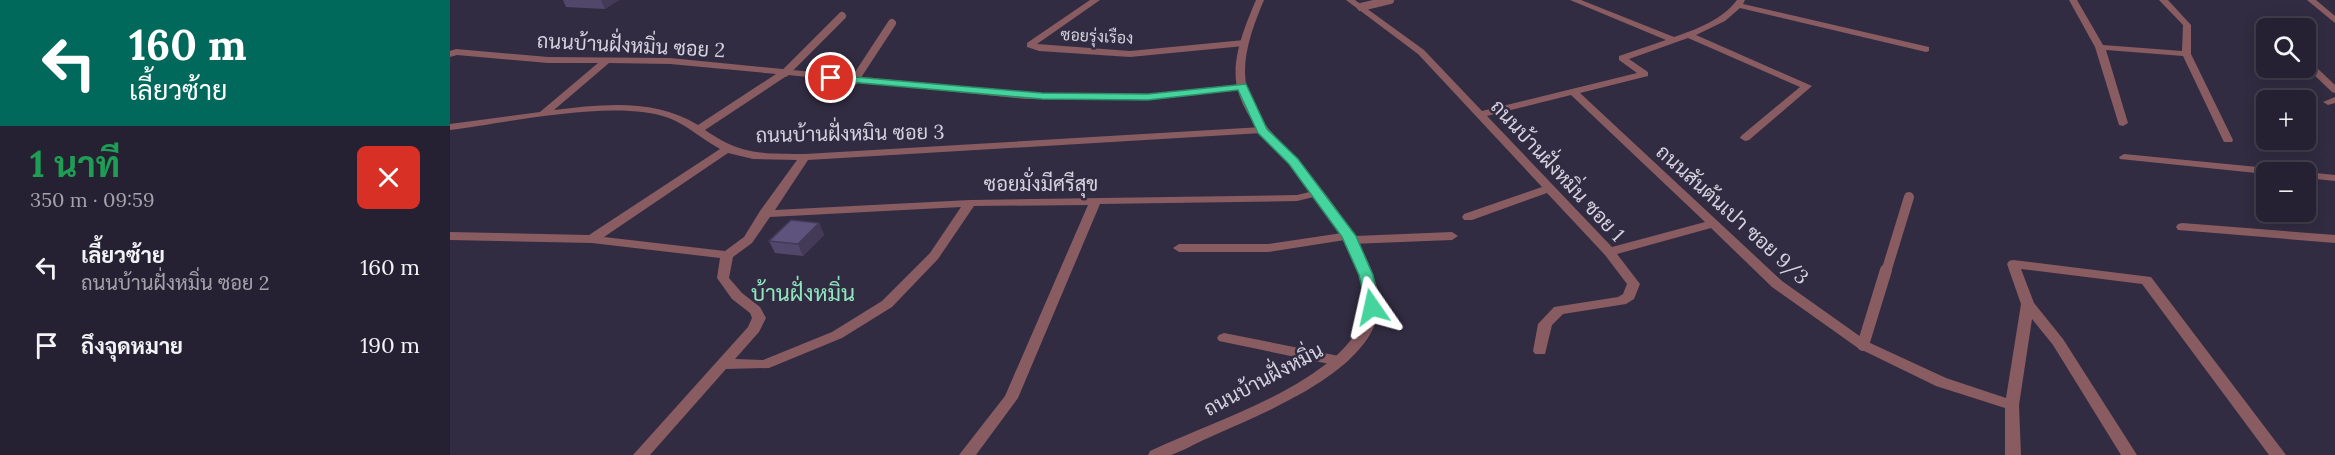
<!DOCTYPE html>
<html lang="th">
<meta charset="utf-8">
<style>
body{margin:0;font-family:Lora,Sarabun,serif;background:#2e293a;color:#f1f3f6;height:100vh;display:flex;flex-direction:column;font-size:22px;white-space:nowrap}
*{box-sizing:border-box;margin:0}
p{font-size:20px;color:#a4a3ac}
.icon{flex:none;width:33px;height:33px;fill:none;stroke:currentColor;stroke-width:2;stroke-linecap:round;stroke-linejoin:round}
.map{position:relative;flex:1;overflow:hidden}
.sheet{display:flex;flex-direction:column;background:#262132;width:450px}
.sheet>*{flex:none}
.banner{background:#00695c;color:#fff;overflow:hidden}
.controls{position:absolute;left:1806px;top:18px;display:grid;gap:12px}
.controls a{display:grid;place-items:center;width:60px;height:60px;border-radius:9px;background:#262132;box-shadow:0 3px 15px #0003,0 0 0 2px #423e4d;font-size:30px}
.pin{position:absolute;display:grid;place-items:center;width:51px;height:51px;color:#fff;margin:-26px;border:3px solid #fff;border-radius:50%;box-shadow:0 2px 6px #0007}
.me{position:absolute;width:66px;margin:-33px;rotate:349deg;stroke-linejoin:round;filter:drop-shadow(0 0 4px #0008)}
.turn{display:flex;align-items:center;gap:21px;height:126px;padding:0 30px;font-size:27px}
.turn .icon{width:78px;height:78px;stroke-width:2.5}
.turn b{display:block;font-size:42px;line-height:51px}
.round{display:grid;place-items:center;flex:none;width:63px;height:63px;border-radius:9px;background:#2e293a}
.summary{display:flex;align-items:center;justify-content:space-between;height:102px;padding:0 30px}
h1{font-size:36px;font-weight:700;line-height:45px;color:#1e9e55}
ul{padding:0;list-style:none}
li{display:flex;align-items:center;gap:18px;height:78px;padding:0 30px}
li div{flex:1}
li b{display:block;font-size:22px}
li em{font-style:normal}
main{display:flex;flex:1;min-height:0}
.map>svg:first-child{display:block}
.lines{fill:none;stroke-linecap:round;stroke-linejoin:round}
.service-far2{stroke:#885c61;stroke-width:8}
.service-far1{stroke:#885c61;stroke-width:10}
.service{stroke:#885c61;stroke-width:12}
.minor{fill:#885c61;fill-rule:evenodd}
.tertiary{fill:#885c61;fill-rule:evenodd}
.wall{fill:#51476b}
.shaded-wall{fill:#423a57}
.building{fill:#5e537c;stroke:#423a57;stroke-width:1.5}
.route{fill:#46d49e;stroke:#2e8a67;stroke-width:1.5}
.labels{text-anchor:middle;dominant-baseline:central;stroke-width:5;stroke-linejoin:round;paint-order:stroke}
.far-street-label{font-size:16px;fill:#d5d2e0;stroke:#322c42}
.street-label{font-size:20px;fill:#d5d2e0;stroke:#322c42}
.quarter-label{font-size:22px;fill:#8fe5be;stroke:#322c42}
</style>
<main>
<section class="sheet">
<div class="banner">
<div class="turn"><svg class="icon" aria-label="left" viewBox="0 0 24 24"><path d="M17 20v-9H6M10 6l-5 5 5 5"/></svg><div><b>160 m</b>เลี้ยวซ้าย</div></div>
</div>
<div class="summary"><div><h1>1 นาที</h1><p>350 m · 09:59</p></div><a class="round" style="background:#d93025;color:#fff"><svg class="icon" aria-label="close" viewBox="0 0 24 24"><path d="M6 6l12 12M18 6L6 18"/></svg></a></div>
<ul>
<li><svg class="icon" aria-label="left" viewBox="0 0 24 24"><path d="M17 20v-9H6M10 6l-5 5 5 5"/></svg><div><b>เลี้ยวซ้าย</b><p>ถนนบ้านฝั่งหมิ่น ซอย 2</p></div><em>160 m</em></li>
<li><svg class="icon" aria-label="arrive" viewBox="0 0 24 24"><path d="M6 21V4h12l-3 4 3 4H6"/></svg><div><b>ถึงจุดหมาย</b></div><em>190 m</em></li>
</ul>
</section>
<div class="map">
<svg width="1885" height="455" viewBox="0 0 1885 455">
<rect width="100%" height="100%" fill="#322c42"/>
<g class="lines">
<g class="service-far2">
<path d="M911,7L940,0"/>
<path d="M335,73L392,16"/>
<path d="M404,81L442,23"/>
</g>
<path class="service-far1" d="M1436,272L1459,197"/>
<path class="service" d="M1413,345L1436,270"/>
<g class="minor">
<path d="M640,0H650L587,44L680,51L794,40L799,43L794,46L680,57L589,51L577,47V43Z"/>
<path d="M896,0H905L974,50L1032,111L1187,73L1169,60V56L1216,40L1120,0H1131L1224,37C1247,29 1272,20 1287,0H1295L1293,4L1479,47V51L1476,52L1290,8L1275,21L1246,35L1362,86L1299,140L1295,141L1290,138L1291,136L1350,87L1238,38L1179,59L1198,72V76L1130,93L1332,281L1418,342L1496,378L1556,398L1571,304L1557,264L1559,261L1563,260L1701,277L1836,455H1819L1692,284L1571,269L1584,303L1613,339L1687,455H1671L1603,345L1582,319L1569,405L1571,455H1555V408L1486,386L1408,348L1322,287L1261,228L1167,254L1190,284L1184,299L1176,304L1113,314L1102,325L1095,354H1085L1083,351L1088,324L1104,307L1168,297L1173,294L1177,284L1155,255L1097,193L1022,220H1014L1012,217L1014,214L1092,187L968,54ZM1121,95L1255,222L1162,247L1037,116Z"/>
<path d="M1619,0H1627L1653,45L1732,51L1733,25L1709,0H1718L1741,25V54L1783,140L1782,142H1774L1773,140L1733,56L1656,50L1678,123L1673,126L1669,125L1645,47Z"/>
<path d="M1857,0H1866L1885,16V23Z"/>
<path d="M6,49L98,57L220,58L576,93L698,94L792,84L797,87L792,90L698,100L576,99L338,75L255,130C293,156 311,153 355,154L812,127L817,130L812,133L358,160L325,210L520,200L847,195L868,190L874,193L872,195L847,201L650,204L568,398L526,455H509L555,396L638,205L524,206L488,259L442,307L392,338L319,368L276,369L200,455H183L298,327L302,318L300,313L282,299L267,278L270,258L142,243L0,240V232L139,235L270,149C252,139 237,125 219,118C166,98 57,123 0,130V124L90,112L148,63H98L7,55L0,57V51ZM159,63L220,64L326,74L248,125C205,98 152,104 104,110ZM278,153L303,159L347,160L310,211L294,237L275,251L154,237ZM511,207L480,253L432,301L382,332L313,360L285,359L309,332L316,318L310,307L292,293L279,278L283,257L302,243L320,217Z"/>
<path d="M1862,65L1865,66L1885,85V93L1882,92L1859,70L1857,68Z"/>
<path d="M1885,97V103L1878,105L1873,102Z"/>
<path d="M1674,154L1828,169L1834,172H1816V174L1670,159L1669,157Z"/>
<path d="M1853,172H1856L1885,175V181L1856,178V172Z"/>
<path d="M1732,223L1885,235V243L1728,230L1726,227L1728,224Z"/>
<path d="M899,232L905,236L1002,232L1008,236L1002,240L901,244L895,240L818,252H729L723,248L729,244H818Z"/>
<path d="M774,333L889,356L894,358L896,361L894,364L889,366L769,341L767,338L769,335Z"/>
</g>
<path class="tertiary" d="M806,0H814C803,26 790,60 797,88C805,120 831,142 852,165C880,198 931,263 929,307C926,349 874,382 841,399C814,414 786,425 758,438C746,443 733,451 721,455C714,455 705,455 698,455L700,451C762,422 833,401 886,356C899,344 914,326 915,307C918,260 869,199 840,165C820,142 794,119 787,87C781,59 795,26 806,0Z"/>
</g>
<g class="wall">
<path d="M113,0H169L155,9L116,7Z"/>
<path d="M369,223L374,235L353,256L325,253L319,241Z"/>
</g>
<g class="shaded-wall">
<path d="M151,0H169L155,9Z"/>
<path d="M369,223L374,235L353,256L348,244Z"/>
</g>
<path class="building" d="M341,220L369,223L348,244L319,241Z"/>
<path class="route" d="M381,75L592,93L698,94L796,84L817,129L848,159L906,236L923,275L930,307L922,311L917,310L909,275L892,237L839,164L808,133L788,90L698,100L592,99L377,80V76Z"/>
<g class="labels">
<g class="far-street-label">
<text transform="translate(647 36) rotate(3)">ซอยรุ่งเรือง</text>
</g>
<g class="street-label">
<text transform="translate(181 45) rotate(3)">ถนนบ้านฝั่งหมิ่น ซอย 2</text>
<text transform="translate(400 133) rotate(-1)">ถนนบ้านฝั่งหมิน ซอย 3</text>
<text transform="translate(1108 170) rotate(47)">ถนนบ้านฝั่งหมิ่น ซอย 1</text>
<text x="591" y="183">ซอยมั่งมีศรีสุข</text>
<text transform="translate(1283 214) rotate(42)">ถนนสันต้นเปา ซอย 9/3</text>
<text transform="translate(813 379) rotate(-28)">ถนนบ้านฝั่งหมิ่น</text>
</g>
<g class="quarter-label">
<text x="353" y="293">บ้านฝั่งหมิ่น</text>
</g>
</g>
</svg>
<div class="controls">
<a><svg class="icon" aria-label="search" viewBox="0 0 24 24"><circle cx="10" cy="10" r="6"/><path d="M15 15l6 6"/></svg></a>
<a>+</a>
<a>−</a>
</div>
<div class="pin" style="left:381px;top:78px;background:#d93025"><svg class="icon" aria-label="arrive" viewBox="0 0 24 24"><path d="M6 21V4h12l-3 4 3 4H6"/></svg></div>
<svg class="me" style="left:922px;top:307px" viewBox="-20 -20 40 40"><path d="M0-17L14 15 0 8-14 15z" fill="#46d49e" stroke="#fff" stroke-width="4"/></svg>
</div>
</main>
